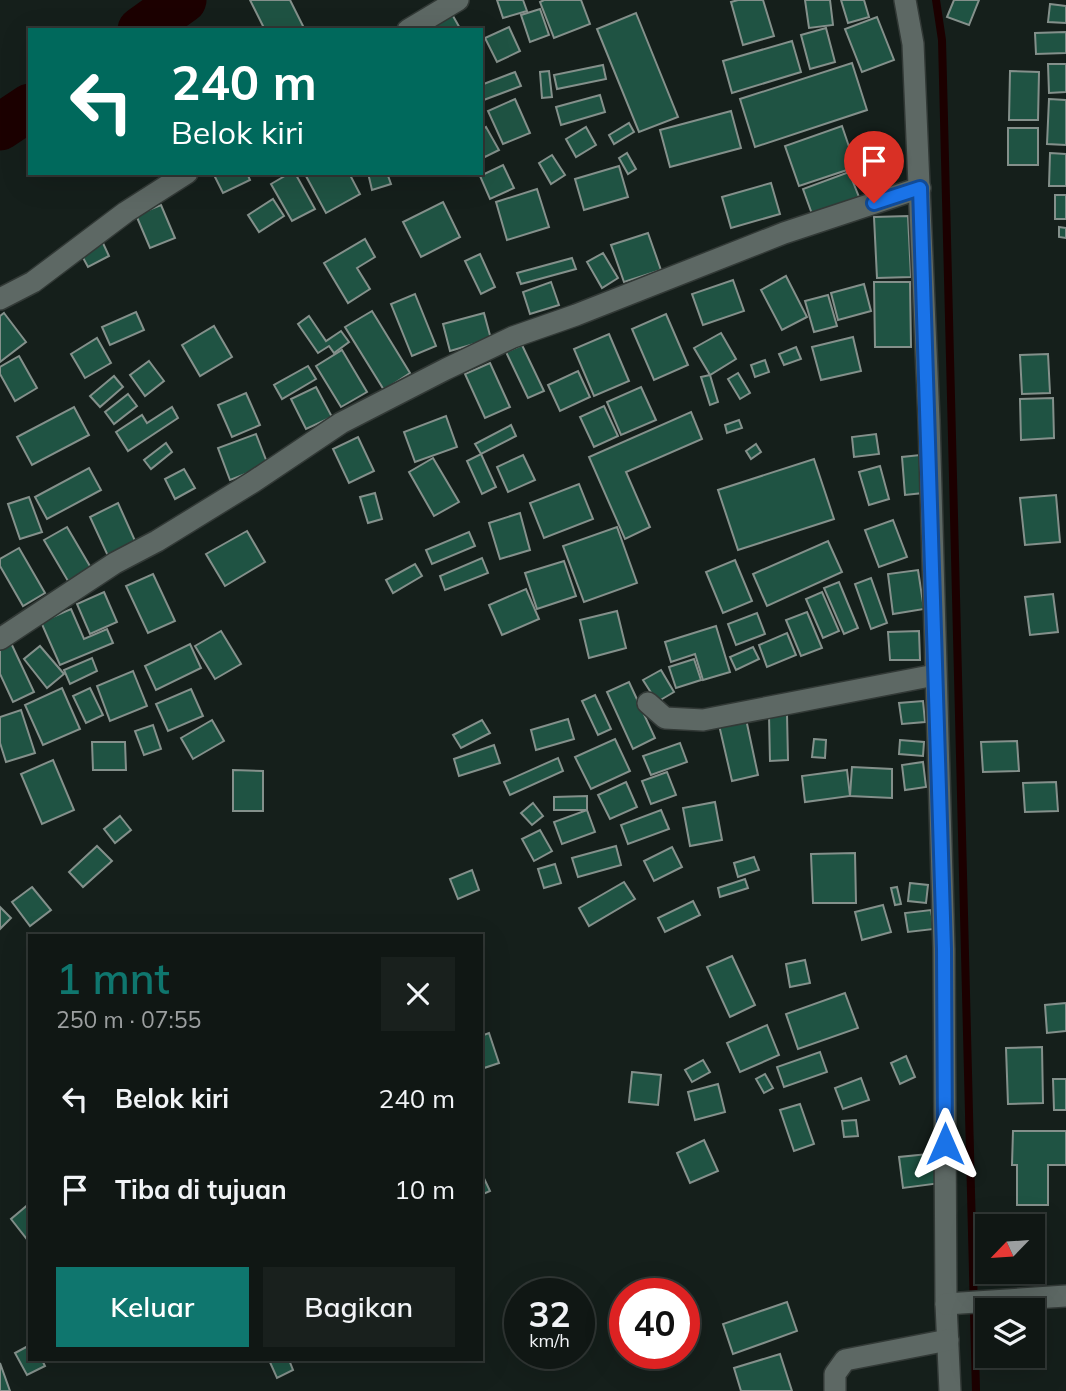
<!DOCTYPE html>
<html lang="id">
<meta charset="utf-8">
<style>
body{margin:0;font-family:Mulish,sans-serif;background:#19201d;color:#f1f3f6;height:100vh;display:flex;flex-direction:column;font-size:26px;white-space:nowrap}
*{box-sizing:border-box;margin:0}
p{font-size:23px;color:#9c9fa0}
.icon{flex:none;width:38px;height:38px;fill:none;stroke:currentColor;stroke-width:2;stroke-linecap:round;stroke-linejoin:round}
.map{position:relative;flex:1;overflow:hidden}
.drawer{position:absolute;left:28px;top:934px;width:455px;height:427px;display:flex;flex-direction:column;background:#101714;border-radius:0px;box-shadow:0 7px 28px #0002,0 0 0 2px #303634}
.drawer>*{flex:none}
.guide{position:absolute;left:28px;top:28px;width:455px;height:147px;border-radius:0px;box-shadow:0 7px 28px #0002,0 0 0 2px #303634;background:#00695c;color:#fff;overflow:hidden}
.needle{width:46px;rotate:245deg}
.controls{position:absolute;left:975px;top:1214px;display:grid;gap:14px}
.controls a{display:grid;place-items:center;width:70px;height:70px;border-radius:0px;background:#101714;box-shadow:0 7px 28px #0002,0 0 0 2px #303634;font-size:35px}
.speed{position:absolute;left:504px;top:1278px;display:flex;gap:14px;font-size:35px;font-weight:700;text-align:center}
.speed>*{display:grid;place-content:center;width:91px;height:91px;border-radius:50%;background:#101714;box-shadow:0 7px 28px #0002,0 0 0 2px #303634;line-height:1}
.speed small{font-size:18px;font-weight:400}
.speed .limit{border:10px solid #d22;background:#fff;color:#111}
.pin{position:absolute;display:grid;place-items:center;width:60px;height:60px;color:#fff;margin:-72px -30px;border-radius:50% 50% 50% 0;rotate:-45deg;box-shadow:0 0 7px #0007}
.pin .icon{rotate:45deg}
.me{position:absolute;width:77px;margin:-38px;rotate:0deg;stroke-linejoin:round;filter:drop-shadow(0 0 5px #0008)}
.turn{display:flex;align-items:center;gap:24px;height:147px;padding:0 28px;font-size:32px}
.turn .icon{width:91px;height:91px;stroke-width:2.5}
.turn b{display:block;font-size:49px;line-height:60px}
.round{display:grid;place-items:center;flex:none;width:74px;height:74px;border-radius:0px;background:#19201d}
.summary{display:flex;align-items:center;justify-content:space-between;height:119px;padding:0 28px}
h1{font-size:42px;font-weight:600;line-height:52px;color:#0f766e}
.primary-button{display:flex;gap:14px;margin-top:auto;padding:14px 28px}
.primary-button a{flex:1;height:80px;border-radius:0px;background:#0f766e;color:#fff;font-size:28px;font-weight:600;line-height:80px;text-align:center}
.primary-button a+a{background:#19201d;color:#f1f3f6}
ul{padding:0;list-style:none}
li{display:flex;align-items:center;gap:21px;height:91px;padding:0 28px}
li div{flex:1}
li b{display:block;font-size:26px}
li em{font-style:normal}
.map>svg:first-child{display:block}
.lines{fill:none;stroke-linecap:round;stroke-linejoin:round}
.stream{stroke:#1c0000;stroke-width:8}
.river{stroke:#1c0000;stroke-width:47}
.building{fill:#1f5343;stroke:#84908b;stroke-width:2}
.minor-casing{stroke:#323936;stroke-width:24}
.minor{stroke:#5d6864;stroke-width:21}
.route-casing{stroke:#114b97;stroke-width:18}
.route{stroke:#1a73e8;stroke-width:12}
</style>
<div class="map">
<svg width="1066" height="1391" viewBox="0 0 1066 1391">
<rect width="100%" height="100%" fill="#151f1b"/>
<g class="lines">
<path class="stream" d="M936,0L942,40L976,1391"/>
<g class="river">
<path d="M141,30L183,0"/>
<path d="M0,127L30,107"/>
</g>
</g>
<g class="building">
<path d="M250,0H290L305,30H265Z"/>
<path d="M497,0H523L527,11L503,18Z"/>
<path d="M544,0H581L590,24L554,38L540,2Z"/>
<path d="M738,0H763L774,36L743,45L731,2Z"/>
<path d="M805,0H830L833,25L809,28Z"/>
<path d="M841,0H864L869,17L848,23Z"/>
<path d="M954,0H979L969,25L947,17Z"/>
<path d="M1050,4L1066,6V23L1048,22Z"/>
<path d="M449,9L461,30H428Z"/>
<path d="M540,9L549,35L530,42L521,15Z"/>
<path d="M636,13L678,117L639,132L597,29Z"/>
<path d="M877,17L894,60L862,72L845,29Z"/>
<path d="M509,27L520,51L497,62L485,38Z"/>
<path d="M826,28L835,62L810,69L801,35Z"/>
<path d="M1066,32V53L1036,54L1035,33Z"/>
<path d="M792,41L801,72L732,93L723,61Z"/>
<path d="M852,63L867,110L755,147L740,99Z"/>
<path d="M1048,64H1066V92L1049,93Z"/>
<path d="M603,65L606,79L557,89L554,75Z"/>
<path d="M549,71L552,97L542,98L540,72Z"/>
<path d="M1010,71L1039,72L1038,120H1009Z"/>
<path d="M515,72L521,86L481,101V85Z"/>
<path d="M600,95L605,112L561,125L556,107Z"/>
<path d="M515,99L530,133L503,144L488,111Z"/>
<path d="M1049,99L1066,100V145L1047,144Z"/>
<path d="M731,111L741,148L670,167L660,130Z"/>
<path d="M629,123L634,132L614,144L609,135Z"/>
<path d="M842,126L856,167L799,186L785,146Z"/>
<path d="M486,127L499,150L485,157L481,150V130Z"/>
<path d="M586,127L596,145L576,157L566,139Z"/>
<rect x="1008" y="128" width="30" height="37"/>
<path d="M627,153L636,169L628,174L619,158Z"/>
<path d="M1050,153L1066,154V186H1049Z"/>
<path d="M552,155L565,175L551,184L539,163Z"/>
<path d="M503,165L514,188L490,199L480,176Z"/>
<path d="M619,166L628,197L584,210L575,179Z"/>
<path d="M849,172L859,197L812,214L803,189Z"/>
<path d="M213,173H247L250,180L223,193Z"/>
<path d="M290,173H295L315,209L292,221L271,184Z"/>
<path d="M311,173H349L360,194L326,213L306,176Z"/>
<path d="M368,173H387L391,184L372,190Z"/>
<path d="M771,183L780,214L731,228L722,197Z"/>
<path d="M537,189L549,227L507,240L496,202Z"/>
<rect x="1055" y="195" width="11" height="24"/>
<path d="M273,199L284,216L259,232L248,215Z"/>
<path d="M443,202L460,237L421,257L403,222Z"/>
<path d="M161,205L175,238L150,248L136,215Z"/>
<path d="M908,216L911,277L877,278L874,217Z"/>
<path d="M1059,227L1066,228V238L1059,237Z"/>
<path d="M648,233L661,270L624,282L611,245Z"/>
<path d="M365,239L375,257L357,268L370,289L348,303L324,263Z"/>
<path d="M102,241L109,256L88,267L80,252Z"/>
<path d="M603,253L618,278L602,288L587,262Z"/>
<path d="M480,254L495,287L481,294L465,261Z"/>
<path d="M572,258L576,269L521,284L517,273Z"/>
<path d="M786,276L807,317L782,330L761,290Z"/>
<path d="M733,280L744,311L703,325L692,294Z"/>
<path d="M551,282L559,305L530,314L523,292Z"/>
<path d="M874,282H910L911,347H875Z"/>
<path d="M864,284L871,311L838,320L831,293Z"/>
<path d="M415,294L436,346L412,356L391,304Z"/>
<path d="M828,295L837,326L814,332L805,301Z"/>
<path d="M372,311L410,373L384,390L345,327Z"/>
<path d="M136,312L144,330L110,345L102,327Z"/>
<path d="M4,313L26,342L0,362V316Z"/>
<path d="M484,313L491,339L450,351L443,324Z"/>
<path d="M666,314L688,365L654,380L632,329Z"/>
<path d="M309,316L326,341L341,331L349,342L334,353L329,346L318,353L298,324Z"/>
<path d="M214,326L232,357L200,376L182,345Z"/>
<path d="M721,333L736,359L710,375L694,348Z"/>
<path d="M609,334L629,381L594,396L574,349Z"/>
<path d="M853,337L861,371L821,380L812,347Z"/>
<path d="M97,338L111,363L85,378L71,354Z"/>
<path d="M522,345L544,391L528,398L506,352Z"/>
<path d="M796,347L801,359L784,365L779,354Z"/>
<path d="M342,350L367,392L341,407L316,366Z"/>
<path d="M1048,354L1050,393L1022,394L1020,355Z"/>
<path d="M19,356L37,388L15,401L0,374V367Z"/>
<path d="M765,360L769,372L755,377L751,365Z"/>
<path d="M149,361L164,381L145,396L130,375Z"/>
<path d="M490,363L510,407L485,418L465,374Z"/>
<path d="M308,366L316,379L282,399L274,385Z"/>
<path d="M578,371L590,397L560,411L548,385Z"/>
<path d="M738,373L750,393L740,399L728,379Z"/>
<path d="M710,375L718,402L710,405L701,377Z"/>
<path d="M114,376L123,387L100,407L90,396Z"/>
<path d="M316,387L332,417L306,429L291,399Z"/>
<path d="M641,387L656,420L621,435L607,402Z"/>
<path d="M246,393L260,425L232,437L218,405Z"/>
<path d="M128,394L137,406L114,424L105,412Z"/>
<path d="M1053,398L1054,438L1021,440L1020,399Z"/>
<path d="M604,406L618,436L594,447L580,417Z"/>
<path d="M74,407L89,435L32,465L17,437Z"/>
<path d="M172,407L178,418L128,451L116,432L142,415L147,423Z"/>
<path d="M691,412L702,439L626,472L650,527L625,539L589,457Z"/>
<path d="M446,416L457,447L415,462L404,432Z"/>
<path d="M739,420L742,428L727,433L725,425Z"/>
<path d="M511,425L516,436L481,454L475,444Z"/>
<path d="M256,434L268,465L230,480L218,448Z"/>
<path d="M876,434L879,454L854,457L852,437Z"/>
<path d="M358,437L374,471L349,483L333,449Z"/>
<path d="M166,443L172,452L151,469L144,460Z"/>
<path d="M756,444L761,452L751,459L746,451Z"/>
<path d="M481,454L496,487L482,494L467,461Z"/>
<path d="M523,455L535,480L508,492L497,467Z"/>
<path d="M920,455L923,493L905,495L902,457Z"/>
<path d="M433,458L459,502L434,516L409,472Z"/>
<path d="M814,459L834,519L738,550L718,490Z"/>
<path d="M880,466L889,499L869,505L859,472Z"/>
<path d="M89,468L101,490L47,519L35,497Z"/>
<path d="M184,469L195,488L175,499L165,479Z"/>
<path d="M579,484L593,519L544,538L530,503Z"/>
<path d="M375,493L382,519L368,523L360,497Z"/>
<path d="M1056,495L1060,542L1025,545L1020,498Z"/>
<path d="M29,497L42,532L20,539L8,504Z"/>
<path d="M118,503L136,543L108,556L90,517Z"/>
<path d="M520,513L530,550L500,559L489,523Z"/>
<path d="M893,520L907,557L879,567L865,530Z"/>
<path d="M67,527L91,568L68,581L44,540Z"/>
<path d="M617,527L637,583L584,602L563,546Z"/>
<path d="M247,531L265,562L225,586L206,554Z"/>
<path d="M469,532L475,546L432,564L426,550Z"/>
<path d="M828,541L842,572L767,606L753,574Z"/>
<path d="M19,548L45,593L23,606L0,566V559Z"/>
<path d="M482,558L488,573L445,590L440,576Z"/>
<path d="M735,560L752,601L723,613L706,572Z"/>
<path d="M564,561L576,596L537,609L525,573Z"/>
<path d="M415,564L422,576L393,593L386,580Z"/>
<path d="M918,570L924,609L893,614L888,574Z"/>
<path d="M153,574L175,621L148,633L126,586Z"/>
<path d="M871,578L887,623L871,629L855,584Z"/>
<path d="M839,582L858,628L844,634L824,588Z"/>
<path d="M526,589L539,619L502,635L489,605Z"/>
<path d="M104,592L117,622L90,634L77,604Z"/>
<path d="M822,592L839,631L823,638L806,599Z"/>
<path d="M1053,594L1058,632L1030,635L1025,597Z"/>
<path d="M71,609L84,639L107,629L113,643L60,665L41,622Z"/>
<path d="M617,611L626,648L589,658L580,620Z"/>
<path d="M807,612L822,648L801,656L786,620Z"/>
<path d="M757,613L765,634L736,645L728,624Z"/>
<path d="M716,626L730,672L703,680L695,654L671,662L665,642Z"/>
<path d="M221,631L241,664L215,679L195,646Z"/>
<path d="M919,631L920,660H890L888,632Z"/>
<path d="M787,633L796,655L767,667L759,645Z"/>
<path d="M11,643L34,692L13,702L0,674V648Z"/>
<path d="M190,644L201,668L156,690L145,666Z"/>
<path d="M40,646L64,674L47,688L24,659Z"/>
<path d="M753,647L759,659L736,670L730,657Z"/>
<path d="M92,658L97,671L70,684L64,670Z"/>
<path d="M694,659L701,680L676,688L669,667Z"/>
<path d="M661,670L674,692L657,702L643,680Z"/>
<path d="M133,671L147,706L110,721L97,686Z"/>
<path d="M629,682L655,738L633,749L607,692Z"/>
<path d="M62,688L80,729L43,745L25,705Z"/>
<path d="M90,688L103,715L86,723L73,696Z"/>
<path d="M191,689L203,716L168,731L156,704Z"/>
<path d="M595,695L611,729L598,735L582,701Z"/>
<path d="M923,701L925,722L902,724L899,703Z"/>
<path d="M21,710L35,753L6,762L0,743V717Z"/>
<path d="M787,714L788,760L770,761L769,715Z"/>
<path d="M568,719L574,739L536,750L531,730Z"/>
<path d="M746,719L758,775L732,781L719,725Z"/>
<path d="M212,720L224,741L193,759L181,738Z"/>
<path d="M482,720L490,733L461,748L453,735Z"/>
<path d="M153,725L161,749L144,755L135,731Z"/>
<path d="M615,739L630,771L591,789L575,757Z"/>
<path d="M814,739L826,740L825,758L812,757Z"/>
<path d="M900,740L924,742L923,756L899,754Z"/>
<path d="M1017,741L1019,771L983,772L981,742Z"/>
<path d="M92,742H125L126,770H93Z"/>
<path d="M680,743L687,762L651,775L643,756Z"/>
<path d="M494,745L500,763L459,776L454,759Z"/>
<path d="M558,758L563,771L510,795L504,782Z"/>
<path d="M53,760L74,810L42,824L21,774Z"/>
<path d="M923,762L926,787L905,790L902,765Z"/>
<path d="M852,767L892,769V798L850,796Z"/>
<path d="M233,770L263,771V811H233Z"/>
<path d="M847,770L850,796L805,802L802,776Z"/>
<path d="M667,772L676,795L651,804L642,781Z"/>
<path d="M626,782L637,807L610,819L598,795Z"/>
<path d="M1056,782L1058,811L1025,812L1023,783Z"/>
<path d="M587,796V810H554V797Z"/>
<path d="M715,802L722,840L690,846L683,808Z"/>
<path d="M533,803L543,816L532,825L521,813Z"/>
<path d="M587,810L595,832L562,844L554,822Z"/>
<path d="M661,810L669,829L628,844L621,825Z"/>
<path d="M120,816L131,830L115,843L104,829Z"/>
<path d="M540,830L552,851L534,861L522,839Z"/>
<path d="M97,846L112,861L83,887L69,872Z"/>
<path d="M616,846L621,865L578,877L572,858Z"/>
<path d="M672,847L682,867L654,881L644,861Z"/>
<path d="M855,853L856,903H813L811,854Z"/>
<path d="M754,857L759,870L738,877L734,863Z"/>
<path d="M555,864L561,883L544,888L538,869Z"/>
<path d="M472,870L479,890L458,899L450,879Z"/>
<path d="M745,879L748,888L720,897L718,888Z"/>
<path d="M624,882L635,899L589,926L579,908Z"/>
<path d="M910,883L928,885L926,903L908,901Z"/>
<path d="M32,887L51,910L30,926L12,902Z"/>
<path d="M897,887L901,904L895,905L891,888Z"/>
<path d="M693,901L700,915L665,932L658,918Z"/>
<path d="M883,905L891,932L862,940L855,912Z"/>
<path d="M0,907L11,918L0,929Z"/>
<path d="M931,910L934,929L908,932L905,913Z"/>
<path d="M732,956L755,1005L730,1017L707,967Z"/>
<path d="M805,960L810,983L790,987L786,964Z"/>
<path d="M845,993L858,1028L798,1049L786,1014Z"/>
<path d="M1066,1003V1031L1047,1033L1045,1005Z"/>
<path d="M767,1025L779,1055L740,1072L727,1043Z"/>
<path d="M489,1033L499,1063L481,1069V1036Z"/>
<path d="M1042,1047L1043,1103L1008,1104L1006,1048Z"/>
<path d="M820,1052L827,1072L784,1087L777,1067Z"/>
<path d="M906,1056L915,1077L900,1084L891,1063Z"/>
<path d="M703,1060L710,1072L692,1082L685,1070Z"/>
<path d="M632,1072L661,1075L658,1105L629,1102Z"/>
<path d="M765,1074L773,1088L764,1093L756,1079Z"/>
<path d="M861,1078L869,1100L843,1109L835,1088Z"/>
<path d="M1053,1079H1066V1110H1054Z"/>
<path d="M718,1084L725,1112L695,1120L688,1092Z"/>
<path d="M800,1104L814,1144L794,1151L780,1110Z"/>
<path d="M856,1120L858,1136L844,1137L842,1121Z"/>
<path d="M1013,1131H1066V1165H1048V1205H1017V1165H1012Z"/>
<path d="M704,1140L718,1171L690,1183L677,1153Z"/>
<path d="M938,1153L941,1183L903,1188L899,1157Z"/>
<path d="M481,1172L490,1191L481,1195Z"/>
<path d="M30,1203V1235L26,1238L11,1219Z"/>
<path d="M787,1302L797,1331L733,1354L723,1324Z"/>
<path d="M30,1345V1360H42L45,1366L27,1375L15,1353Z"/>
<path d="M780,1354L792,1391H741L734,1368Z"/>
<path d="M269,1360H289L293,1370L277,1378Z"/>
<path d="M0,1363L10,1391H0Z"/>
</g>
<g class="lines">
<defs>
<g id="minor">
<path d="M905,0L913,44L929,420L944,949L946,1304L950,1391"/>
<path d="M408,30L458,0"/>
<path d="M0,299L33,282L126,212L187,173"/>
<path d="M0,639L115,563L157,541L253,482L341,423L446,369L513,337L576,315L784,233L920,188"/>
<path d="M648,703L665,718L703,720L935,675"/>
<path d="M946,1304L1066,1296"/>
<path d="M835,1391V1374L845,1360L948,1340"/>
</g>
</defs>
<use href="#minor" class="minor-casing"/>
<use href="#minor" class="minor"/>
</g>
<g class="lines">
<defs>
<path id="route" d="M874,203L920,188L944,949L945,1144"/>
</defs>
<use href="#route" class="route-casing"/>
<use href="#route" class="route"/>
</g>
</svg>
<div class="controls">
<a><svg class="needle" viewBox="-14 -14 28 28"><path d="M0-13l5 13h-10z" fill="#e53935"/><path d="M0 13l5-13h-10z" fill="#9c9fa0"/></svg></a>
<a><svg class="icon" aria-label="layers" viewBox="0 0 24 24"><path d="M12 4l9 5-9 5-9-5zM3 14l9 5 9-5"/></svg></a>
</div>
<div class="speed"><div>32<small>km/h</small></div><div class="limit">40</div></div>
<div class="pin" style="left:874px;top:203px;background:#d93025"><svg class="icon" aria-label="arrive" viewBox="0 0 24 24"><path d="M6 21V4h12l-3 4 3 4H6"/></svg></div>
<svg class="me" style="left:945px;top:1144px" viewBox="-20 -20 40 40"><path d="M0-17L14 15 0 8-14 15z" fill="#1a73e8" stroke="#fff" stroke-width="4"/></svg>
<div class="guide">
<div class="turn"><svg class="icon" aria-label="left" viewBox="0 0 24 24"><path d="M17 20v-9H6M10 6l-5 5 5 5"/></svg><div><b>240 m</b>Belok kiri</div></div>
</div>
<section class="drawer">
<div class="summary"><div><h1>1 mnt</h1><p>250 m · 07:55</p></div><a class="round"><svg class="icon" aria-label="close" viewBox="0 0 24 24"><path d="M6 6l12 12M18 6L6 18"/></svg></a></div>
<ul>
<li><svg class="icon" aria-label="left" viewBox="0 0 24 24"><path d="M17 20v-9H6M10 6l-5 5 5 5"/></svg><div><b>Belok kiri</b></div><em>240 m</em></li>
<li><svg class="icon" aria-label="arrive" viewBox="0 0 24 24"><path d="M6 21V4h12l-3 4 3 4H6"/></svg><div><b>Tiba di tujuan</b></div><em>10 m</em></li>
</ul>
<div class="primary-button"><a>Keluar</a><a>Bagikan</a></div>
</section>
</div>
